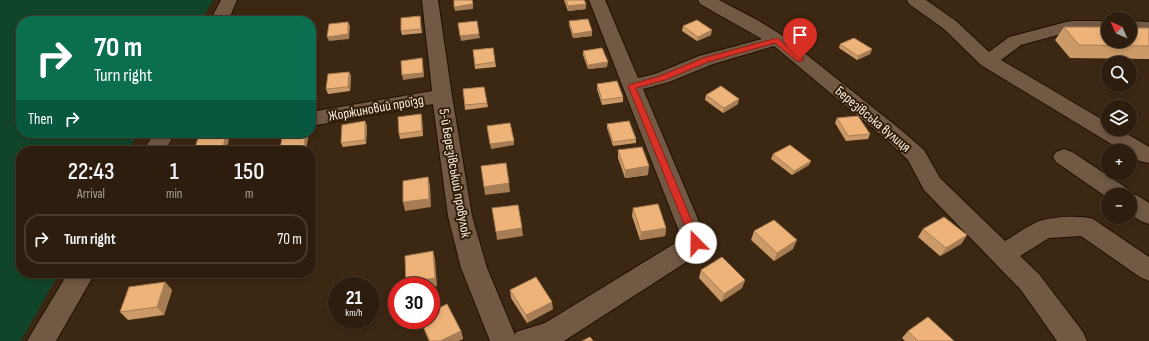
<!DOCTYPE html>
<meta charset="utf-8">
<style>
body{margin:0;font-family:"Sofia Sans Condensed",sans-serif;background:#392a1c;color:#f1f3f6;height:100vh;display:flex;flex-direction:column;font-size:15px;white-space:nowrap}
*{box-sizing:border-box;margin:0}
p{font-size:13px;color:#a7a29e}
.icon{flex:none;width:22px;height:22px;fill:none;stroke:currentColor;stroke-width:2;stroke-linecap:round;stroke-linejoin:round}
.map{position:relative;flex:1;overflow:hidden}
.drawer{position:absolute;left:16px;top:146px;width:300px;height:132px;display:flex;flex-direction:column;background:#2d1d0e;border-radius:16px;box-shadow:0 2px 6px #0003,0 0 0 1px #483b2e}
.drawer>*{flex:none}
.hud{position:absolute;left:16px;top:16px;width:300px;height:122px;border-radius:16px;box-shadow:0 2px 6px #0003,0 0 0 1px #483b2e;background:#0b6e4f;color:#fff;overflow:hidden}
.needle{width:26px;rotate:315deg}
.buttons{position:absolute;left:1101px;top:12px;display:grid;gap:8px}
.buttons a{display:grid;place-items:center;width:36px;height:36px;border-radius:50%;background:#2d1d0e;box-shadow:0 2px 6px #0003,0 0 0 1px #483b2e;font-size:20px}
.speed{position:absolute;left:328px;top:277px;display:flex;gap:8px;font-size:20px;font-weight:700;text-align:center}
.speed>*{display:grid;place-content:center;width:52px;height:52px;border-radius:50%;background:#2d1d0e;box-shadow:0 2px 6px #0003,0 0 0 1px #483b2e;line-height:1}
.speed small{font-size:10px;font-weight:400}
.speed .limit{border:6px solid #d22;background:#fff;color:#111}
.pin{position:absolute;display:grid;place-items:center;width:34px;height:34px;color:#fff;margin:-41px -17px;border-radius:50% 50% 50% 0;rotate:-45deg;box-shadow:0 0 4px #0007}
.pin .icon{rotate:45deg}
.me{position:absolute;width:44px;margin:-22px;rotate:338deg;stroke-linejoin:round;filter:drop-shadow(0 0 3px #0008)}
.turn{display:flex;align-items:center;gap:14px;height:84px;padding:0 12px;font-size:18px}
.turn .icon{width:52px;height:52px;stroke-width:2.5}
.turn b{display:block;font-size:28px;line-height:34px}
.then{display:flex;align-items:center;height:38px;padding:0 12px;background:#0003;gap:8px;font-size:15px}
.eta{display:flex;justify-content:space-evenly;align-items:center;height:68px;text-align:center}
.eta b{font-size:24px;font-weight:600;line-height:28px}
ul{padding:0;list-style:none}
li{display:flex;align-items:center;gap:12px;height:50px;margin:0 8px 6px;padding:0 4px;border:2px solid #483b2e;border-radius:16px}
li div{flex:1}
li b{display:block;font-size:15px}
li em{font-style:normal}
.map>svg:first-child{display:block}
.green{fill:#114529}
.lines{fill:none;stroke-linecap:round;stroke-linejoin:round}
.minor-casing{stroke:#220f00;stroke-width:2}
.minor{fill:#715943;fill-rule:evenodd}
.wall{fill:#cc9a68}
.shaded-wall{fill:#a67d55}
.building{fill:#edb379;stroke:#a67d55}
.route{fill:#d93025;stroke:#8d1f18}
.labels{text-anchor:middle;dominant-baseline:central;stroke-width:4;stroke-linejoin:round;paint-order:stroke}
.street-label{font-size:14px;fill:#fbede0;stroke:#311d08}
</style>
<div class="map">
<svg width="1149" height="341" viewBox="0 0 1149 341">
<rect width="100%" height="100%" fill="#3c2712"/>
<path class="green" d="M0,0H213L201,21H21V133H138L128,151H21V273H59L21,341H0Z"/>
<g class="lines">
<defs>
<g id="minor">
<path d="M221,0H237L228,21H210Z"/>
<path d="M422,0H438L452,96L472,216L487,268L515,335L516,332L545,323L682,239L589,0H605L638,78L655,74L699,56L762,39L700,4L698,0H719L759,21L783,36L901,130L924,150L940,178L1005,241C1015,235 1026,227 1037,222C1050,217 1080,215 1093,219L1149,257V281L1140,277L1081,236L1049,238L1020,256L1039,274L1083,332L1087,341H1057L1021,290L924,190L908,160L887,140L774,46L713,64L669,82L643,89L708,243L705,250L564,341H490L461,268L448,216L433,104L311,126V112L432,91Z"/>
<path d="M907,0H926L956,21L989,52L1009,37L1066,22L1072,21H1108V31H1072L1021,45L1001,60L1108,123V129H1119L1149,147V163L1140,161L1130,155V151H1123L981,65L944,29L909,4Z"/>
<path d="M1130,21L1149,22V32L1130,31Z"/>
<path d="M154,133H175L165,151H143Z"/>
<path d="M1064,149L1072,152L1128,189L1130,193L1138,196L1149,203V224L1141,221L1130,214V195H1108V198L1056,162L1053,157L1056,152Z"/>
<path d="M68,273H95L56,341H27Z"/>
</g>
</defs>
<use href="#minor" class="minor-casing"/>
<use href="#minor" class="minor"/>
</g>
<g class="wall">
<path d="M564,0H584L586,9L568,11Z"/>
<path d="M420,16L422,33L402,35L401,31Z"/>
<path d="M569,21L592,36L573,38L569,25Z"/>
<path d="M683,26L711,35L697,41L682,31Z"/>
<path d="M1064,27L1149,28V59L1070,58L1055,40Z"/>
<path d="M840,44L872,49L870,54L857,60L839,48Z"/>
<path d="M493,48L496,67L475,69L473,50Z"/>
<path d="M583,51L607,67L588,69L583,55Z"/>
<path d="M349,72L351,76L350,91L328,94L326,89Z"/>
<path d="M597,84L623,97V102L602,105L597,89Z"/>
<path d="M484,87L488,107L465,110L463,89Z"/>
<path d="M706,95L738,104L723,113L705,100Z"/>
<path d="M421,114L422,118L423,136L400,139L399,134Z"/>
<path d="M837,118L870,134L868,139L846,141L835,123Z"/>
<path d="M365,121L367,126L366,144L343,147L341,143Z"/>
<path d="M607,124L636,139V143L613,146L607,128Z"/>
<path d="M618,150L648,175L625,178L618,158Z"/>
<path d="M773,154L809,165L792,175L771,159Z"/>
<path d="M633,208L666,228L665,236L640,240L632,216Z"/>
<path d="M923,229L967,235L961,244L940,256L918,237Z"/>
<path d="M754,231L793,249L774,261L751,240Z"/>
<path d="M701,270L745,280L742,288L721,302L699,278Z"/>
<path d="M165,282L172,290L164,315L128,320L120,312Z"/>
<path d="M510,290L553,309L527,323L511,298Z"/>
<path d="M420,320L461,331L463,339L458,341H429Z"/>
<path d="M908,331L954,341H905L902,338Z"/>
</g>
<g class="shaded-wall">
<path d="M473,4V9L455,11L454,7Z"/>
<path d="M586,4V9L568,11V6Z"/>
<path d="M348,22L350,26L349,39L329,41L327,37Z"/>
<path d="M712,30L711,35L697,41L698,37Z"/>
<path d="M592,31V36L573,38V34Z"/>
<path d="M479,34L480,38L461,41L460,36Z"/>
<path d="M872,49L870,54L857,60L858,56Z"/>
<path d="M422,58L423,63L424,77L403,80L402,75Z"/>
<path d="M608,62L607,67L588,69V65Z"/>
<path d="M349,72L351,76L350,91L348,87Z"/>
<path d="M739,99L738,104L723,113L724,108Z"/>
<path d="M421,114L422,118L423,136L422,131Z"/>
<path d="M365,121L367,126L366,144L365,140Z"/>
<path d="M306,133H309L306,150L300,151H281L280,149Z"/>
<path d="M226,135L229,140L226,151H222Z"/>
<path d="M514,141V145L491,149L490,144Z"/>
<path d="M811,161L809,165L792,175L794,171Z"/>
<path d="M649,166L648,175L625,178V170Z"/>
<path d="M428,177L430,185L431,207L405,211L403,202Z"/>
<path d="M509,183L510,192L485,195L484,187Z"/>
<path d="M522,228L523,236L497,240L496,232Z"/>
<path d="M666,228L665,236L640,240L641,232Z"/>
<path d="M967,235L961,244L940,256L946,248Z"/>
<path d="M797,240L793,249L774,261L777,253Z"/>
<path d="M433,251L435,259L437,286L431,287V286H407L406,283Z"/>
<path d="M745,280L742,288L721,302L724,294Z"/>
<path d="M165,282L172,290L164,315L157,307Z"/>
<path d="M552,302L553,309L527,323L526,315Z"/>
<path d="M461,331L463,339L458,341H440Z"/>
</g>
<g class="building">
<path d="M454,0H472L473,4L454,7Z"/>
<path d="M566,0H584L586,4L568,6Z"/>
<path d="M420,16L421,29L401,31V18Z"/>
<path d="M588,19L592,31L573,34L569,21Z"/>
<path d="M697,20L712,30L698,37L683,26Z"/>
<path d="M477,21L479,34L460,36L458,23Z"/>
<path d="M348,22V34L327,37L329,24Z"/>
<path d="M1064,27H1108V41H1130V28H1149V46L1079,45Z"/>
<path d="M854,38L872,49L858,56L840,44Z"/>
<path d="M493,48L495,62L475,65L473,50Z"/>
<path d="M602,48L608,62L588,65L583,51Z"/>
<path d="M422,58L423,73L402,75L401,61Z"/>
<path d="M349,72L348,87L326,89L328,74Z"/>
<path d="M617,81L623,97L602,100L597,84Z"/>
<path d="M721,86L739,99L724,108L706,95Z"/>
<path d="M484,87L487,103L465,105L463,89Z"/>
<path d="M421,114L422,131L399,134L398,117Z"/>
<path d="M858,116L870,134L848,136L837,118Z"/>
<path d="M365,121V140L341,143L342,125Z"/>
<path d="M629,121L636,139L613,142L607,124Z"/>
<path d="M510,123L514,141L490,144L487,126Z"/>
<path d="M283,133H306L304,146L280,149Z"/>
<path d="M226,135L222,151H194L198,138Z"/>
<path d="M790,145L811,161L794,171L773,154Z"/>
<path d="M642,147L649,166L625,170L618,150Z"/>
<path d="M506,163L509,183L484,187L481,166Z"/>
<path d="M428,177L429,199L403,202V181Z"/>
<path d="M658,204L666,228L641,232L633,208Z"/>
<path d="M518,205L522,228L496,232L492,208Z"/>
<path d="M944,217L967,235L946,248L923,229Z"/>
<path d="M774,220L797,240L777,253L754,231Z"/>
<path d="M433,251L435,278L406,283L405,256Z"/>
<path d="M722,257L745,280L724,294L701,270Z"/>
<path d="M536,277L552,302L526,315L510,290Z"/>
<path d="M165,282L157,307L120,312L129,287Z"/>
<path d="M447,304L461,331L440,341H430L420,320H431V312Z"/>
<path d="M928,317L954,341H918L908,331Z"/>
<path d="M590,337L593,341H582Z"/>
</g>
<path class="route" d="M777,38L803,58V61H797L775,43L708,62L665,80L636,88L701,243L700,246H693L628,86L629,85L660,76L703,58Z"/>
<g class="labels">
<g class="street-label">
<text transform="translate(376 108) rotate(-10)">Жоржиновий проїзд</text>
<text transform="translate(873 119) rotate(40)">Березівська вулиця</text>
<text transform="translate(455 173) rotate(80)">5-й Березівський провулок</text>
</g>
</g>
</svg>
<div class="buttons">
<a><svg class="needle" viewBox="-14 -14 28 28"><path d="M0-13l5 13h-10z" fill="#e53935"/><path d="M0 13l5-13h-10z" fill="#a7a29e"/></svg></a>
<a><svg class="icon" aria-label="search" viewBox="0 0 24 24"><circle cx="10" cy="10" r="6"/><path d="M15 15l6 6"/></svg></a>
<a><svg class="icon" aria-label="layers" viewBox="0 0 24 24"><path d="M12 4l9 5-9 5-9-5zM3 14l9 5 9-5"/></svg></a>
<a>+</a>
<a>−</a>
</div>
<div class="speed"><div>21<small>km/h</small></div><div class="limit">30</div></div>
<div class="pin" style="left:800px;top:59px;background:#d93025"><svg class="icon" aria-label="arrive" viewBox="0 0 24 24"><path d="M6 21V4h12l-3 4 3 4H6"/></svg></div>
<svg class="me" style="left:696px;top:243px" viewBox="-20 -20 40 40"><circle r="19" fill="#fff"/><path d="M0-13L10 11 0 6-10 11z" fill="#d93025"/></svg>
<div class="hud">
<div class="turn"><svg class="icon" aria-label="right" viewBox="0 0 24 24"><path d="M7 20v-9h11M14 6l5 5-5 5"/></svg><div><b>70 m</b>Turn right</div></div>
<div class="then">Then<svg class="icon" aria-label="right" viewBox="0 0 24 24"><path d="M7 20v-9h11M14 6l5 5-5 5"/></svg></div>
</div>
<section class="drawer">
<div class="eta">
<div><b>22:43</b><p>Arrival</p></div>
<div><b>1</b><p>min</p></div>
<div><b>150</b><p>m</p></div>
</div>
<ul>
<li><svg class="icon" aria-label="right" viewBox="0 0 24 24"><path d="M7 20v-9h11M14 6l5 5-5 5"/></svg><div><b>Turn right</b></div><em>70 m</em></li>
</ul>
</section>
</div>
